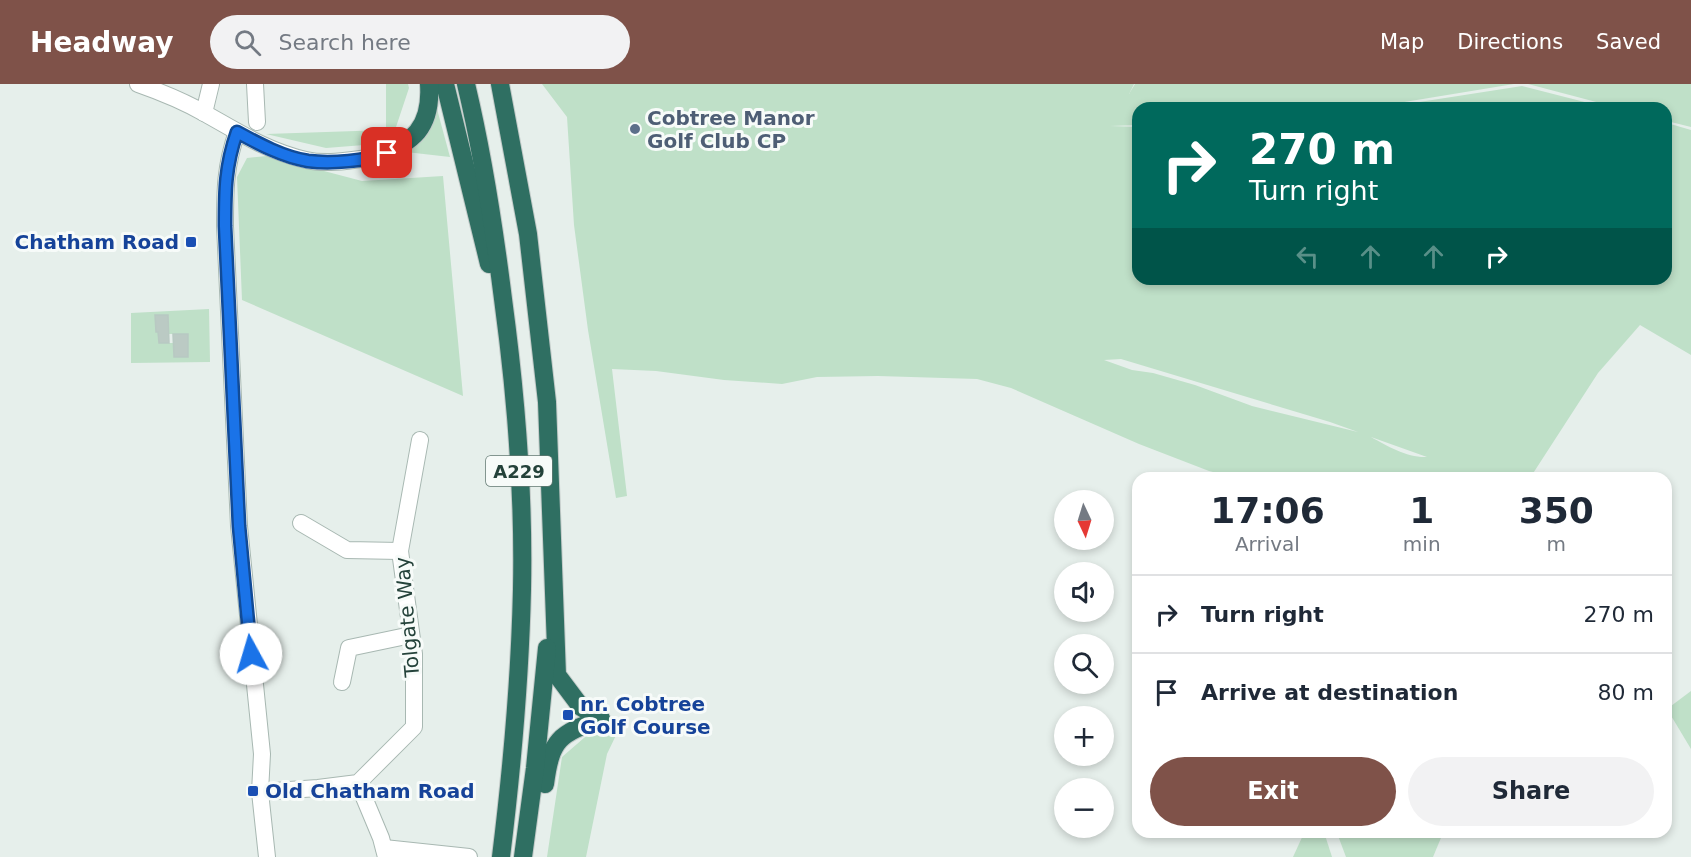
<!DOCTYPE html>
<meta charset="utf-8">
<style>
body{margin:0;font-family:"DejaVu Sans",sans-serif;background:#f2f2f3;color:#1f2937;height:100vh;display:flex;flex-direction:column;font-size:22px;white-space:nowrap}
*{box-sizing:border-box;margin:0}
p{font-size:20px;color:#747a83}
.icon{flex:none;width:33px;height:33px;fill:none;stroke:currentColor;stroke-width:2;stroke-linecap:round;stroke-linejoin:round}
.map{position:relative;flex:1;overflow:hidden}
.drawer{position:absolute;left:1132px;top:388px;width:540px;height:366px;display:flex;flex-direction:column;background:#fff;border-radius:18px;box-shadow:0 3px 9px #0003}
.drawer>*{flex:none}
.hud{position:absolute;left:1132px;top:18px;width:540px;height:183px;border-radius:18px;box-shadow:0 3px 9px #0003;background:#00695c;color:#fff;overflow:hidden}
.needle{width:39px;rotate:176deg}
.fabs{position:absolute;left:1054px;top:406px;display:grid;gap:12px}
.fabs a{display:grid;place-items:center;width:60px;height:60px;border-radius:50%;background:#fff;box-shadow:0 3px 9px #0003;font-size:30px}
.pin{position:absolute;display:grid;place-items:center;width:51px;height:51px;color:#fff;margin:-26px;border-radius:12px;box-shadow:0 3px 9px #0006}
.me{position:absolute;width:66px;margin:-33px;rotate:354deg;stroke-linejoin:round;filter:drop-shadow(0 0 4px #0008)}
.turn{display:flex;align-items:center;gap:21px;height:126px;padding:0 18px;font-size:27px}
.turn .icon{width:78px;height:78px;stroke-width:2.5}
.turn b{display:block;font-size:42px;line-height:51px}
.lanes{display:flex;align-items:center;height:57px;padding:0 18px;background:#0003;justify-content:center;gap:30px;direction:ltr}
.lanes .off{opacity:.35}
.eta{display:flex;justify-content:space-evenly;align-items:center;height:102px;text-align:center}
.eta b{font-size:36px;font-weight:600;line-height:42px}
.button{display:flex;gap:12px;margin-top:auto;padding:12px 18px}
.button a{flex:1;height:69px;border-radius:36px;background:#7f5249;color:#fff;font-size:24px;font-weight:600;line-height:69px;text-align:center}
.button a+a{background:#f2f2f3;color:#1f2937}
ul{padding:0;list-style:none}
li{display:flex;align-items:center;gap:18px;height:78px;padding:0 18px;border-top:2px solid #e0e1e3}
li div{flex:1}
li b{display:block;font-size:22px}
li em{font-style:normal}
header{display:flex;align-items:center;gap:36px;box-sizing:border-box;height:84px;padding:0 30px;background:#7f5249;color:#fff}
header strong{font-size:28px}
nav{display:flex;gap:33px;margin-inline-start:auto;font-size:21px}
.search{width:420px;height:54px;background:#f2f2f3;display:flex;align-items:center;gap:15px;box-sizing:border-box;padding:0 21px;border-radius:33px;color:#747a83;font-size:22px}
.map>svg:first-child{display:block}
.green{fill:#bfe0c8;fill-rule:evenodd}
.building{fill:#bbcac4;stroke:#b8c9c2;stroke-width:1.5}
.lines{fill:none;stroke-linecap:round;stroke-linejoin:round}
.minor-casing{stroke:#a8b8b2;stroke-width:18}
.highway-casing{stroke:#c2cac8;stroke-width:20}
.minor{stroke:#fff;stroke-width:16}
.highway{stroke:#2f6f62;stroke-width:18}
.route-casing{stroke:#114b97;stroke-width:15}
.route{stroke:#1a73e8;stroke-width:10}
.service-dot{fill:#5c6f8a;stroke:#f7fbf9;stroke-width:2}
.transit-dot{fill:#1a4fb4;stroke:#f7fbf9;stroke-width:2}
.labels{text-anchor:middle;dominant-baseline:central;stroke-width:6;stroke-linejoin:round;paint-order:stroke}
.shield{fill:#f7fbf9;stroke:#637a73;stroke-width:1.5}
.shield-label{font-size:18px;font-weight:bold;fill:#24423a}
.service-label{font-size:20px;font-weight:bold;fill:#4e5e75;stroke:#f7fbf9;text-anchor:start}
.transit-label{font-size:20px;font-weight:bold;fill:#164399;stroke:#f7fbf9;text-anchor:start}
.street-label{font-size:20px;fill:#24423a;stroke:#f7fbf9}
</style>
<header>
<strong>Headway</strong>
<div class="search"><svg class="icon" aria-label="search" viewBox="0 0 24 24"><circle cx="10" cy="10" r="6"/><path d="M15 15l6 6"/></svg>Search here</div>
<nav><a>Map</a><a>Directions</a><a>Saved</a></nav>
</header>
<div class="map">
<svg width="1691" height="773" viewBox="0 0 1691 773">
<rect width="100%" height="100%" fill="#e6efeb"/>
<g class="green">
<path d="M386,0H408L409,4L393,52L364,61L326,64L266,50L386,46Z"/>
<path d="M542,0H1134L1129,10L1135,0H1514L1368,24H1138V41L1110,42L1138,43V195H1666L1667,39L1691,46V271L1640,241L1598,289L1530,394H1237L1209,387L1139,360L1011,304L977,295L878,292L817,293L782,300L724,296L656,287L612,285L627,412L616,414L588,246L574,141L567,33ZM1121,275L1330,338L1358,348L1252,322L1195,301L1153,289L1132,286L1104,276ZM1371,353L1427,373C1408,374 1387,362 1371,353Z"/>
<path d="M1528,0H1691V43L1667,37L1666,24H1619Z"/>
<path d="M1522,2L1608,24H1381Z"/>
<path d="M434,14L450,73L406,68Z"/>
<path d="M267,72L362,97L443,92L463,312L242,216L237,93L247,74Z"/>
<path d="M209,225L210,278L131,279V229ZM155,231H168L169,250H188V273H174L173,259H159L158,248H156Z"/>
<path d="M1691,607V665L1667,625Z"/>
<path d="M619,645L607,670L586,773H547L562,673L592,647Z"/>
<path d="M1324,748L1332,773H1293L1304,749Z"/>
<path d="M1337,749V748L1443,749L1433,773H1346Z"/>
</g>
<g class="building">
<path d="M155,231H168L169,259H159L158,248H156Z"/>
<path d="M173,250H188V273H174Z"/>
</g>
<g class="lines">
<defs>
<g id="minor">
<path d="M138,0C161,8 185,18 206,30C238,48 269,68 306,76C327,81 353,76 375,73"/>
<path d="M255,0L257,38"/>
<path d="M204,29L211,0"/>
<path d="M237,48C225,82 225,107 225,142L239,442L262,670L260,708L267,773"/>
<path d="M301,439L347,466L400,467"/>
<path d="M342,598L349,564L411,551"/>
<path d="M358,699L381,754L386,773"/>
<path d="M260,708L318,704L358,699L414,643V570L400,467L420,356"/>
<path d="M384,764L469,773"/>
</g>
<g id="highway">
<path d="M445,0L489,180"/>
<path d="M466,0C483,71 494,143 503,215C516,311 524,408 522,505C520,595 512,684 501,773"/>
<path d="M500,0L528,150L547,318L557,591L581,623L601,635"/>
<path d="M375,73C413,59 432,44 429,0"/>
<path d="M545,700C551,655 559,650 601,635"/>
<path d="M523,773L535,684L547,564"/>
</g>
</defs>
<use href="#minor" class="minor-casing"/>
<use href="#highway" class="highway-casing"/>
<use href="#minor" class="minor"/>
<use href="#highway" class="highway"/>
</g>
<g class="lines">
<defs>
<path id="route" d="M251,570L239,442L225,142C225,107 225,82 237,48C259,60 283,73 308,77C331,80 366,77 387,69"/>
</defs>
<use href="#route" class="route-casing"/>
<use href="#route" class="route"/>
</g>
<circle class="service-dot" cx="635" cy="45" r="6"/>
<g class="transit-dot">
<rect x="185" y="152" width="12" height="12" rx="3"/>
<rect x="562" y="625" width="12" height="12" rx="3"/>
<rect x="247" y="701" width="12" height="12" rx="3"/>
</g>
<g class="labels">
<rect class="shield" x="486" y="372" width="66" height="30" rx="4.5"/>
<g class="shield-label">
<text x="519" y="387">A229</text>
</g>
<g class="service-label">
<text x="647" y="34">Cobtree Manor<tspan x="647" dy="23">Golf Club CP</tspan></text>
</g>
<g class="transit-label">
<text x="179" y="158" text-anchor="end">Chatham Road</text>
<text x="580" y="620">nr. Cobtree<tspan x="580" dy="23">Golf Course</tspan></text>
<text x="265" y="707">Old Chatham Road</text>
</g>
<g class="street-label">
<text transform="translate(407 533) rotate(-95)">Tolgate Way</text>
</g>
</g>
</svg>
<div class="fabs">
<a><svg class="needle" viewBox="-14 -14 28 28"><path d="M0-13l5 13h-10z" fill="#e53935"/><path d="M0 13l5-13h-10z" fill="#747a83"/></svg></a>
<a><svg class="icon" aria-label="sound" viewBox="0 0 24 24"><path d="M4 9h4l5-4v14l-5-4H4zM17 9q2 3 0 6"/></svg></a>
<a><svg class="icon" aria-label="search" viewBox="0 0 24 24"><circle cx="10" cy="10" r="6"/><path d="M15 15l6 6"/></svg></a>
<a>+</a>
<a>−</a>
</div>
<div class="pin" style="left:387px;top:69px;background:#d93025"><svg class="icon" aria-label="arrive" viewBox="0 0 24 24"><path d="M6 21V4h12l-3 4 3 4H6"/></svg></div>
<svg class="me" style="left:251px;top:570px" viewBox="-20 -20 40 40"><circle r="19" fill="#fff"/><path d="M0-13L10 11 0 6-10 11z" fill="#1a73e8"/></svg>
<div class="hud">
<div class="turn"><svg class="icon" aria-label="right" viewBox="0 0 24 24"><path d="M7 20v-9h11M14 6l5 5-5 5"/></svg><div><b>270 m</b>Turn right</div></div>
<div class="lanes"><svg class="icon off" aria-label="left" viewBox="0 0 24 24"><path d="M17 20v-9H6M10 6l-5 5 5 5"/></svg><svg class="icon off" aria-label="ahead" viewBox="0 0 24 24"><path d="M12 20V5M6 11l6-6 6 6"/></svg><svg class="icon off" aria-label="ahead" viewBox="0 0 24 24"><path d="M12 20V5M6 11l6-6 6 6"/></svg><svg class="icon" aria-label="right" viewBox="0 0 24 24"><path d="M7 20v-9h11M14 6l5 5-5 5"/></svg></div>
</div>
<section class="drawer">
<div class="eta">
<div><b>17:06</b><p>Arrival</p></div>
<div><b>1</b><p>min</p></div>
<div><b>350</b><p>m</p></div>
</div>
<ul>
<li><svg class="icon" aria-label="right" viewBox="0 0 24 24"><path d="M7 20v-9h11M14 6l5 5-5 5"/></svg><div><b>Turn right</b></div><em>270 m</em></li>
<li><svg class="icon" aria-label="arrive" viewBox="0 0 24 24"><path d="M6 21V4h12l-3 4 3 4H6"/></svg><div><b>Arrive at destination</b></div><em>80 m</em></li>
</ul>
<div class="button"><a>Exit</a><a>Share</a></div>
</section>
</div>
